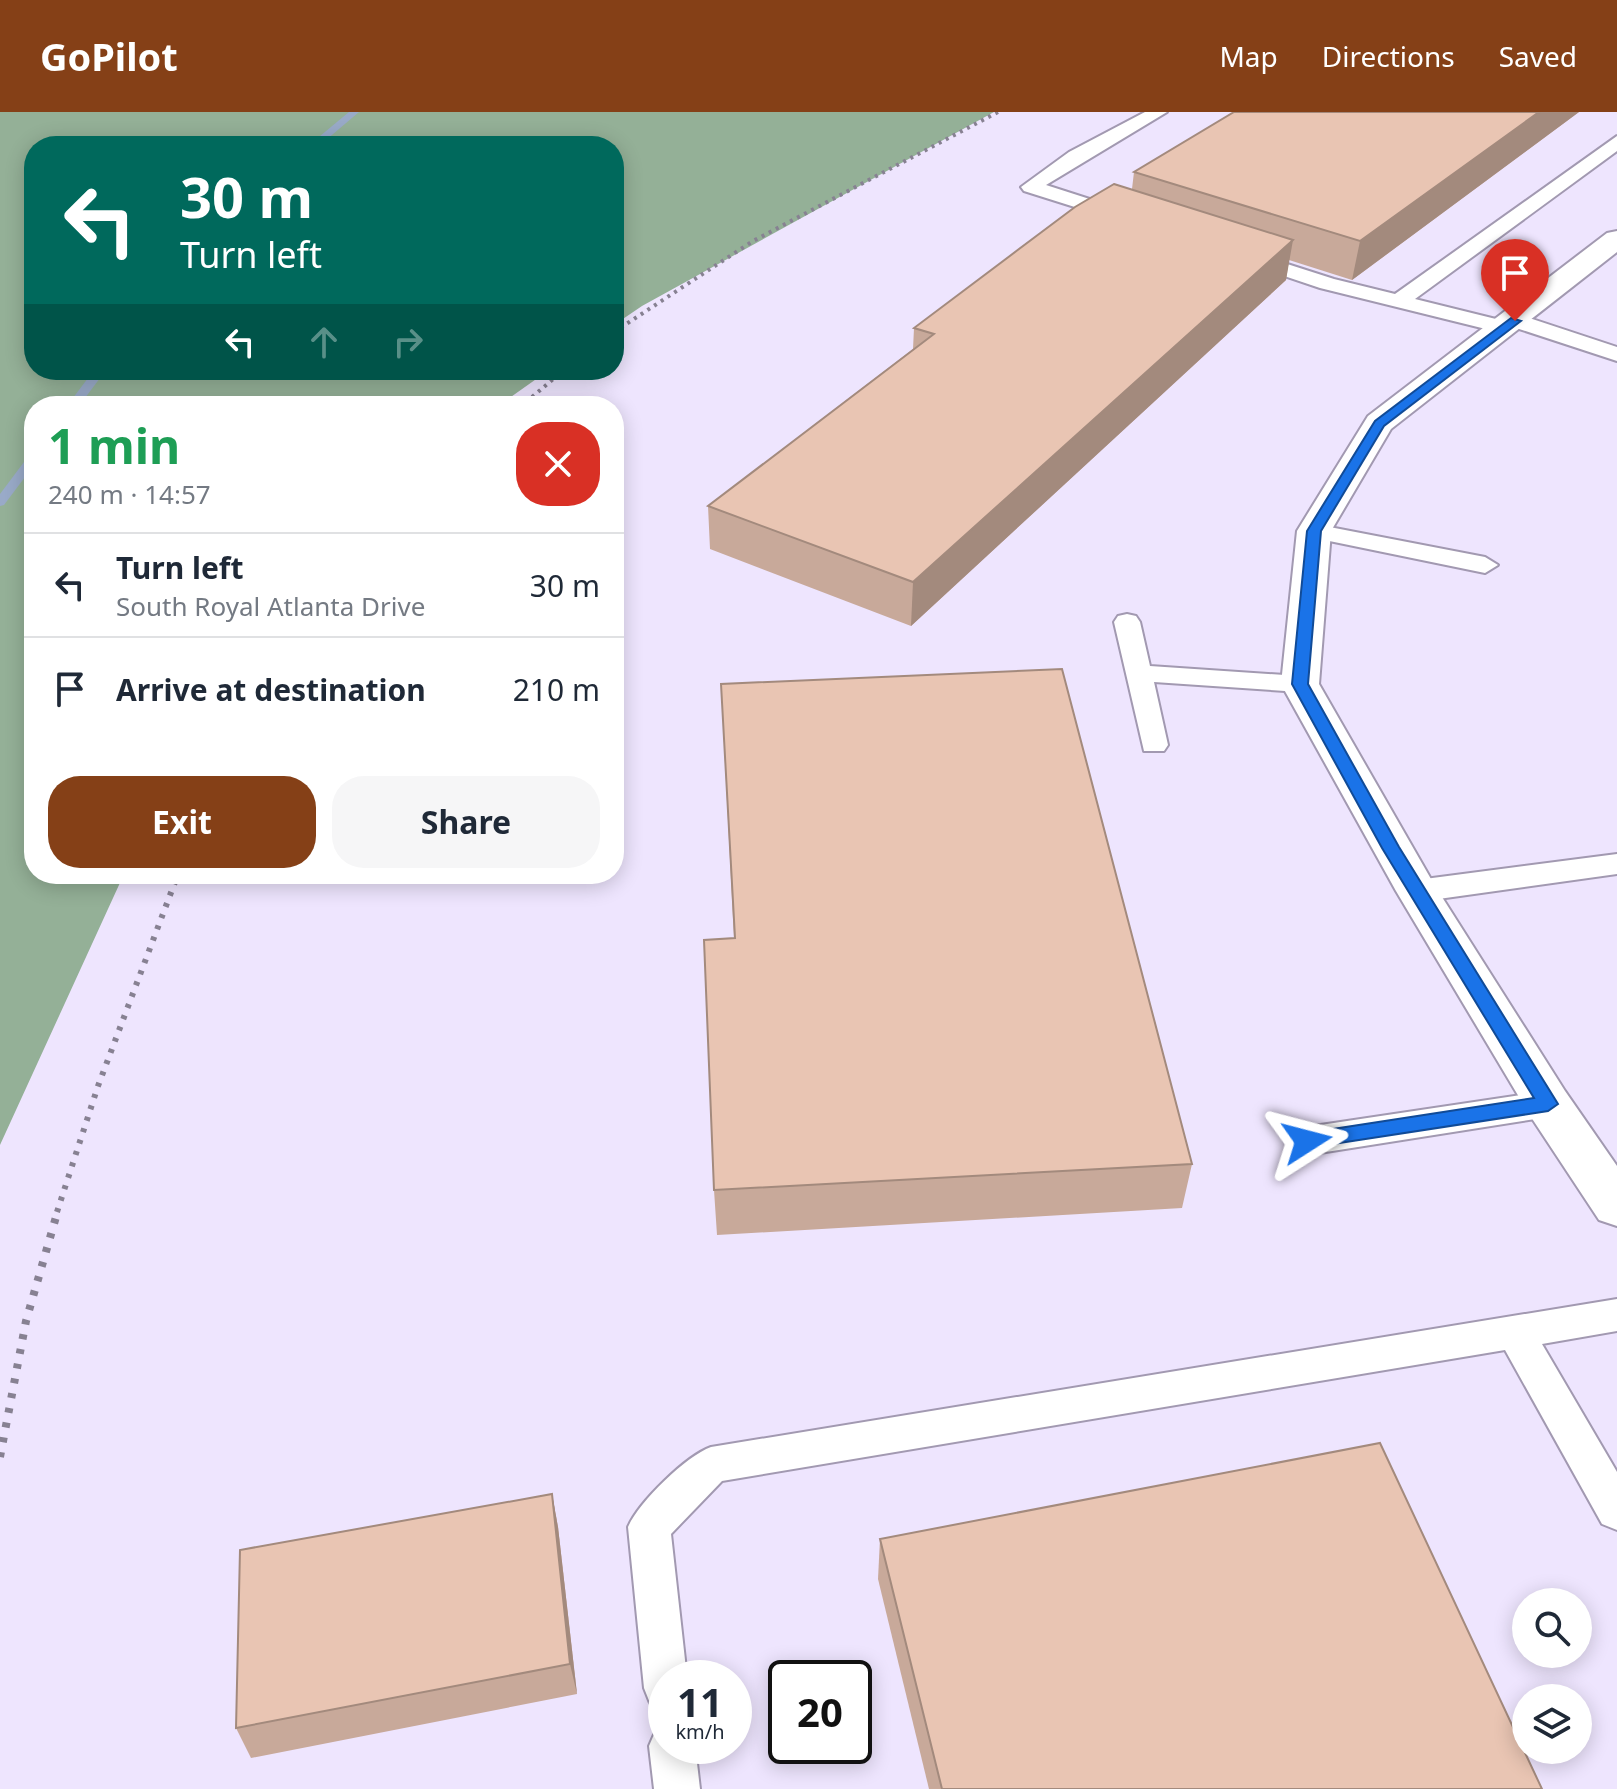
<!DOCTYPE html>
<meta charset="utf-8">
<style>
body{margin:0;font-family:"Noto Sans",sans-serif;background:#f6f6f7;color:#1f2937;height:100vh;display:flex;flex-direction:column;font-size:30px;white-space:nowrap}
*{box-sizing:border-box;margin:0}
p{font-size:26px;color:#747a83}
.icon{flex:none;width:44px;height:44px;fill:none;stroke:currentColor;stroke-width:2;stroke-linecap:round;stroke-linejoin:round}
.map{position:relative;flex:1;overflow:hidden}
.drawer{position:absolute;left:24px;top:284px;width:600px;height:488px;display:flex;flex-direction:column;background:#fff;border-radius:32px;box-shadow:0 4px 20px #0003}
.drawer>*{flex:none}
.banner{position:absolute;left:24px;top:24px;width:600px;height:244px;border-radius:32px;box-shadow:0 4px 20px #0003;background:#00695c;color:#fff;overflow:hidden}
.buttons{position:absolute;left:1512px;top:1476px;display:grid;gap:16px}
.buttons a{display:grid;place-items:center;width:80px;height:80px;border-radius:50%;background:#fff;box-shadow:0 4px 20px #0003;font-size:40px}
.speed{position:absolute;left:648px;top:1548px;display:flex;gap:16px;font-size:40px;font-weight:700;text-align:center}
.speed>*{display:grid;place-content:center;width:104px;height:104px;border-radius:50%;background:#fff;box-shadow:0 4px 20px #0003;line-height:1}
.speed small{font-size:20px;font-weight:400}
.speed .limit{border:4px solid #111;border-radius:12px;background:#fff;color:#111}
.pin{position:absolute;display:grid;place-items:center;width:68px;height:68px;color:#fff;margin:-82px -34px;border-radius:50% 50% 50% 0;rotate:-45deg;box-shadow:0 0 8px #0007}
.pin .icon{rotate:45deg}
.me{position:absolute;width:88px;margin:-44px;rotate:81deg;stroke-linejoin:round;filter:drop-shadow(0 0 6px #0008)}
.turn{display:flex;align-items:center;gap:28px;height:168px;padding:0 24px;font-size:36px}
.turn .icon{width:104px;height:104px;stroke-width:2.5}
.turn b{display:block;font-size:56px;line-height:68px}
.lanes{display:flex;align-items:center;height:76px;padding:0 24px;background:#0003;justify-content:center;gap:40px;direction:ltr}
.lanes .off{opacity:.35}
.round{display:grid;place-items:center;flex:none;width:84px;height:84px;border-radius:32px;background:#f6f6f7}
.summary{display:flex;align-items:center;justify-content:space-between;height:136px;padding:0 24px}
h1{font-size:48px;font-weight:700;line-height:60px;color:#1e9e55}
.action{display:flex;gap:16px;margin-top:auto;padding:16px 24px}
.action a{flex:1;height:92px;border-radius:32px;background:#854017;color:#fff;font-size:32px;font-weight:700;line-height:92px;text-align:center}
.action a+a{background:#f6f6f7;color:#1f2937}
ul{padding:0;list-style:none}
li{display:flex;align-items:center;gap:24px;height:104px;padding:0 24px;border-top:2px solid #e0e1e3}
li div{flex:1}
li b{display:block;font-size:30px}
li em{font-style:normal}
header{display:flex;align-items:center;gap:48px;box-sizing:border-box;height:112px;padding:0 40px;background:#854017;color:#fff}
header strong{font-size:38px}
nav{display:flex;gap:44px;margin-inline-start:auto;font-size:28px}
.map>svg:first-child{display:block}
.forest{fill:#94b097}
.lines{fill:none;stroke-linecap:round;stroke-linejoin:round}
.stream{fill:#99aac8;fill-rule:evenodd}
.lane-casing{stroke:#a299b1;stroke-width:4}
.street-casing{stroke:#a299b1;stroke-width:4}
.lane{fill:#fff;fill-rule:evenodd}
.street{fill:#fff;fill-rule:evenodd}
.rail-far3{stroke:#878192;stroke-width:4;stroke-dasharray:3 5;stroke-linecap:butt}
.rail-far2{stroke:#878192;stroke-width:5;stroke-dasharray:3 6;stroke-linecap:butt}
.rail-far1{stroke:#878192;stroke-width:6;stroke-dasharray:4 8;stroke-linecap:butt}
.rail{stroke:#878192;stroke-width:8;stroke-dasharray:5 10;stroke-linecap:butt}
.wall{fill:#c8a99a}
.shaded-wall{fill:#a38a7d}
.building{fill:#e9c5b3;stroke:#a38a7d;stroke-width:2}
.route{fill:#1a73e8;stroke:#114b97;stroke-width:2}
</style>
<header>
<strong>GoPilot</strong>
<nav><a>Map</a><a>Directions</a><a>Saved</a></nav>
</header>
<div class="map">
<svg width="1617" height="1677" viewBox="0 0 1617 1677">
<rect width="100%" height="100%" fill="#eee5fe"/>
<path class="forest" d="M0,0H994L642,194L614,213V34H34V258H549L498,294H34V762H124L0,1033Z"/>
<g class="lines">
<g class="stream">
<path d="M349,0H359L319,34H308Z"/>
<path d="M94,258H106L79,294H67Z"/>
<path d="M34,341V353L4,393L0,394V382L30,342Z"/>
</g>
<defs>
<g id="lane">
<path d="M1145,0H1167L1046,73L1130,100L1133,104L1130,108H1116L1024,79L1021,75L1069,40Z"/>
<path d="M1617,24V39L1415,187L1504,209L1507,204H1523L1617,235V249L1516,216L1506,222L1320,176L1240,149L1237,145L1247,139L1334,167L1395,182Z"/>
<path d="M1314,412L1485,445L1498,453L1485,461L1305,424L1302,419L1305,414Z"/>
<path d="M1127,502L1136,504L1140,510L1150,554L1300,564L1310,566L1314,572L1310,578L1300,580L1154,570L1168,633L1164,639H1144L1114,510L1118,504Z"/>
<path d="M1617,742V762L1417,790L1406,787L1402,779L1406,771L1417,768Z"/>
<path d="M1548,979L1560,983L1565,992L1560,1001L1548,1005L1307,1043L1295,1039L1289,1029L1295,1019L1307,1015Z"/>
<path d="M1617,1187V1219L1542,1232L1617,1360V1418L1602,1412L1505,1238L722,1369L671,1422L687,1566H666V1598L650,1591L644,1576L628,1415C639,1390 686,1344 711,1335Z"/>
<path d="M666,1614V1634H695L700,1677H654L649,1634L656,1618Z"/>
</g>
<path id="street" d="M1617,119V140L1391,317L1331,419L1319,572L1435,774L1565,979L1617,1054V1114L1599,1108L1531,1005L1396,779L1281,572L1297,419L1368,304L1607,121Z"/>
</defs>
<use href="#lane" class="lane-casing"/>
<use href="#street" class="street-casing"/>
<use href="#lane" class="lane"/>
<use href="#street" class="street"/>
<g class="rail-far3">
<path d="M614,220L753,129L998,0"/>
<path d="M532,285L564,258"/>
</g>
<path class="rail-far2" d="M521,294L535,283"/>
<path class="rail-far1" d="M57,1100L98,974L178,762"/>
<path class="rail" d="M0,1345L26,1209L58,1098"/>
</g>
<g class="wall">
<path d="M1234,0H1579L1352,168L1289,148L1286,168L911,514L710,437L708,394L913,237L914,216L1132,77L1134,60Z"/>
<path d="M721,572L1192,1052L1182,1096L717,1123L714,1078L734,826Z"/>
<path d="M552,1382L558,1415L577,1582L251,1646L236,1616Z"/>
<path d="M880,1427L1542,1677H929L878,1467Z"/>
</g>
<g class="shaded-wall">
<path d="M1539,0H1579L1352,168L1360,129Z"/>
<path d="M1293,128L1286,168L911,514L913,470Z"/>
<path d="M552,1382L558,1415L577,1582L570,1552Z"/>
</g>
<g class="building">
<path d="M1234,0H1539L1360,129L1134,60Z"/>
<path d="M1114,72L1293,128L913,470L708,394L934,222L914,216L1075,95Z"/>
<path d="M1062,557L1192,1052L714,1078L704,828L735,826L721,572Z"/>
<path d="M1380,1331L1542,1677H942L880,1427Z"/>
<path d="M552,1382L570,1552L236,1616L240,1438Z"/>
</g>
<path class="route" d="M1511,206L1521,209L1384,314L1321,419L1308,572L1399,735L1558,992L1548,999L1307,1036L1297,1029L1307,1021L1534,986L1382,736L1292,572L1307,419L1375,309Z"/>
</svg>
<div class="buttons">
<a><svg class="icon" aria-label="search" viewBox="0 0 24 24"><circle cx="10" cy="10" r="6"/><path d="M15 15l6 6"/></svg></a>
<a><svg class="icon" aria-label="layers" viewBox="0 0 24 24"><path d="M12 4l9 5-9 5-9-5zM3 14l9 5 9-5"/></svg></a>
</div>
<div class="speed"><div>11<small>km/h</small></div><div class="limit">20</div></div>
<div class="pin" style="left:1515px;top:209px;background:#d93025"><svg class="icon" aria-label="arrive" viewBox="0 0 24 24"><path d="M6 21V4h12l-3 4 3 4H6"/></svg></div>
<svg class="me" style="left:1307px;top:1029px" viewBox="-20 -20 40 40"><path d="M0-17L14 15 0 8-14 15z" fill="#1a73e8" stroke="#fff" stroke-width="4"/></svg>
<div class="banner">
<div class="turn"><svg class="icon" aria-label="left" viewBox="0 0 24 24"><path d="M17 20v-9H6M10 6l-5 5 5 5"/></svg><div><b>30 m</b>Turn left</div></div>
<div class="lanes"><svg class="icon" aria-label="left" viewBox="0 0 24 24"><path d="M17 20v-9H6M10 6l-5 5 5 5"/></svg><svg class="icon off" aria-label="ahead" viewBox="0 0 24 24"><path d="M12 20V5M6 11l6-6 6 6"/></svg><svg class="icon off" aria-label="right" viewBox="0 0 24 24"><path d="M7 20v-9h11M14 6l5 5-5 5"/></svg></div>
</div>
<section class="drawer">
<div class="summary"><div><h1>1 min</h1><p>240 m · 14:57</p></div><a class="round" style="background:#d93025;color:#fff"><svg class="icon" aria-label="close" viewBox="0 0 24 24"><path d="M6 6l12 12M18 6L6 18"/></svg></a></div>
<ul>
<li><svg class="icon" aria-label="left" viewBox="0 0 24 24"><path d="M17 20v-9H6M10 6l-5 5 5 5"/></svg><div><b>Turn left</b><p>South Royal Atlanta Drive</p></div><em>30 m</em></li>
<li><svg class="icon" aria-label="arrive" viewBox="0 0 24 24"><path d="M6 21V4h12l-3 4 3 4H6"/></svg><div><b>Arrive at destination</b></div><em>210 m</em></li>
</ul>
<div class="action"><a>Exit</a><a>Share</a></div>
</section>
</div>
